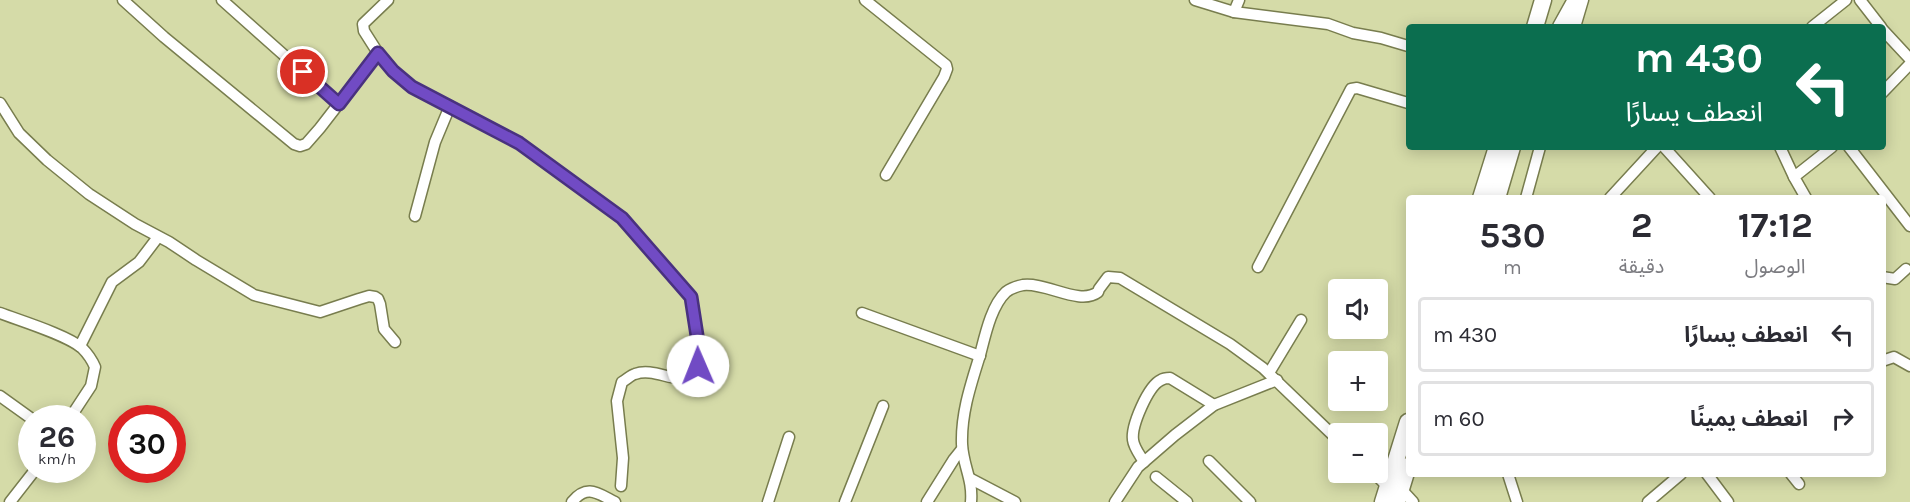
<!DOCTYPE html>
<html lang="ar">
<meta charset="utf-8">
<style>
body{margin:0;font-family:Karla,"Noto Sans Arabic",sans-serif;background:#f2f2f3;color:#2b2b33;direction:rtl;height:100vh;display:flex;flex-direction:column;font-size:22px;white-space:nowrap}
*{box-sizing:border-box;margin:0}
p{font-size:20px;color:#7c7c81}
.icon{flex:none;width:33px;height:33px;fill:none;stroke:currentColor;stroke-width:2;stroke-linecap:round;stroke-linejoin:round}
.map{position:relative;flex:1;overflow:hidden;direction:ltr}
.sheet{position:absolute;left:1406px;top:195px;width:480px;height:282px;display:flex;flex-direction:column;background:#fff;border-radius:6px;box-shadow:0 3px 15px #0003;direction:rtl}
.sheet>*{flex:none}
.top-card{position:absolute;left:1406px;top:24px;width:480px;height:126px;border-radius:6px;box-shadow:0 3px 15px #0003;direction:rtl;background:#0b6e4f;color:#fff;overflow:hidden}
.buttons{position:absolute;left:1328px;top:279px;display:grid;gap:12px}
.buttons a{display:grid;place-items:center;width:60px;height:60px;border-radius:6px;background:#fff;box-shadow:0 3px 15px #0003;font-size:30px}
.speed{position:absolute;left:18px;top:405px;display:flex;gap:12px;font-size:30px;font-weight:700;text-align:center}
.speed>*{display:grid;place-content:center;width:78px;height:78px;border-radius:50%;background:#fff;box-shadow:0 3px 15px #0003;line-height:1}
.speed small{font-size:15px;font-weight:400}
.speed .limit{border:9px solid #d22;background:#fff;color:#111}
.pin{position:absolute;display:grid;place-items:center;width:51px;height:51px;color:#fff;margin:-26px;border:3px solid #fff;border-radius:50%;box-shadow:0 2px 6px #0007}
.me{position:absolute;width:66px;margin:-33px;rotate:359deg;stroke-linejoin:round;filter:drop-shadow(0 0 4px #0008)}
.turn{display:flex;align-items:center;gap:21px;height:126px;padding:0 24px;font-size:27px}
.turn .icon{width:78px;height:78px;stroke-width:2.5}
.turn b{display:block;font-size:42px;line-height:51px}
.eta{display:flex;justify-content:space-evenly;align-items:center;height:102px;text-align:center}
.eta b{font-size:36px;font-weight:700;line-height:42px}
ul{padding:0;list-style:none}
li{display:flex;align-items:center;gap:18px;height:75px;margin:0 12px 9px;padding:0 12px;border:3px solid #e1e1e2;border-radius:6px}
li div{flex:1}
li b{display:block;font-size:22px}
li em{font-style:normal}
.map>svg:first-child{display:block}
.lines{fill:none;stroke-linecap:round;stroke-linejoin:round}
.minor-casing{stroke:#787d4e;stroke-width:13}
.highway-casing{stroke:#787d4e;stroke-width:19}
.minor{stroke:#fff;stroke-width:10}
.highway{stroke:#fff;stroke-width:16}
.route-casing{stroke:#49317f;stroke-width:15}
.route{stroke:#714bc4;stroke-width:10}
</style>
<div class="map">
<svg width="1910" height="502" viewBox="0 0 1910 502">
<rect width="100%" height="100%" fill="#d5dba8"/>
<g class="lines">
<defs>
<g id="minor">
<path d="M123,0L164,37L294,144L300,146L306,144L320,128L378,53L364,31L363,24L388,0"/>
<path d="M222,0L339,104"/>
<path d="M865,0L946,65L947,69L944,77L886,175"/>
<path d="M1195,0L1234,12L1328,24L1353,33L1381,38L1408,46"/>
<path d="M1860,0L1881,27"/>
<path d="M1234,12L1239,0"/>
<path d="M1575,27L1583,0"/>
<path d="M1812,27L1846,0"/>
<path d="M1882,29L1910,59"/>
<path d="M378,53L393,71L412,87L519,143L622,218L691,297L698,342V366L693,377C675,384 654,367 635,374C631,375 626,380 622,382L617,401L623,458L621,486"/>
<path d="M1882,93L1910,64"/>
<path d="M0,103L19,133L47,160L89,194L135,224L169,242L196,260L254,295L320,312L359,299L369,296L375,297L378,299L380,304L384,329L395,342"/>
<path d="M1664,147L1710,198"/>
<path d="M1780,147L1794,177"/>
<path d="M1849,147L1910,226"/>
<path d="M1526,198L1540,147"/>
<path d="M1610,198L1657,147"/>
<path d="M1806,198L1794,177L1832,147"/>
<path d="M415,216L435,142L450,106"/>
<path d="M1258,267L1351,89L1357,88L1408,103"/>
<path d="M1882,277L1895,279L1906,269"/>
<path d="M0,313C21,321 67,335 82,348C88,354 92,360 95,367L91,386L70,418"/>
<path d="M862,313L980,356"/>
<path d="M80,346L112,282L139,262L158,237"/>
<path d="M1882,361L1894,357L1910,366"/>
<path d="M1269,373L1301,320"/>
<path d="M0,396L32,419"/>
<path d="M1209,461L1250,502"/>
<path d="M1144,462C1140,455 1134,448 1133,440C1131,426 1148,386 1161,380C1164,378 1166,378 1170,378L1214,405"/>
<path d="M1373,472L1388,487"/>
<path d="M1508,474L1517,502"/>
<path d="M1707,474L1728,502"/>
<path d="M1791,474L1799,484"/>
<path d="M1156,477L1187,502"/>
<path d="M971,479L1015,502"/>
<path d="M1401,489L1413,502"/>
<path d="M10,502L35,470"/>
<path d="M572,502C587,484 597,493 615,502"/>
<path d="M768,502L789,437"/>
<path d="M845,502L883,406"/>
<path d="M927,502L954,459L962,449"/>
<path d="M971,502C973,479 963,466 962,444C961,413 971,384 980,355C985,336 991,306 1006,292C1010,289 1018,286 1023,285C1046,282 1080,306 1098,292L1099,289L1108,277L1120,278L1230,344L1263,368L1338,440"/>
<path d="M1115,502L1138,467L1175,435L1214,405L1277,380"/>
<path d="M1648,502L1681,474"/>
</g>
<g id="highway">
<path d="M1535,27L1543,0"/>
<path d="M1561,27L1576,0"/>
<path d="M1481,198L1497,147"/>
<path d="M1497,198L1512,147"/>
<path d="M1383,502L1408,422"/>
<path d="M1397,502L1408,466"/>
</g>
</defs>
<use href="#minor" class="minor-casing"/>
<use href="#highway" class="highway-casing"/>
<use href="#minor" class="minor"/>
<use href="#highway" class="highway"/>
</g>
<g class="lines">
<defs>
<path id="route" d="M303,72L339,104L378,53L393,71L412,87L519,143L622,218L691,297L698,342V366"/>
</defs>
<use href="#route" class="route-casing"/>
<use href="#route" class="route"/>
</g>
</svg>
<div class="buttons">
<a><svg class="icon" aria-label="sound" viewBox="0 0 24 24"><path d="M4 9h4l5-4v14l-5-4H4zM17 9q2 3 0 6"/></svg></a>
<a>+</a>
<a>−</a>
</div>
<div class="speed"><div>26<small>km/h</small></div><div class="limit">30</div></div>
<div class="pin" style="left:303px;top:72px;background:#d93025"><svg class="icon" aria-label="arrive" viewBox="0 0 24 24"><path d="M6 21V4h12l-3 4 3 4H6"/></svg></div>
<svg class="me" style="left:698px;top:366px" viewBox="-20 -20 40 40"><circle r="19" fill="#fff"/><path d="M0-13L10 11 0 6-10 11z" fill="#714bc4"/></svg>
<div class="top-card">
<div class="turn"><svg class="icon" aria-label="left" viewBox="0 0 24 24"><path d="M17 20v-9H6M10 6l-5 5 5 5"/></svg><div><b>430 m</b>انعطف يسارًا</div></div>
</div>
<section class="sheet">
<div class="eta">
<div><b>17:12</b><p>الوصول</p></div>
<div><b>2</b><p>دقيقة</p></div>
<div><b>530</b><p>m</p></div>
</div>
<ul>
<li><svg class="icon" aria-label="left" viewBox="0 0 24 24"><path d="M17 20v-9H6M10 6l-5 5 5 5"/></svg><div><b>انعطف يسارًا</b></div><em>430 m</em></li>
<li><svg class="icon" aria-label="right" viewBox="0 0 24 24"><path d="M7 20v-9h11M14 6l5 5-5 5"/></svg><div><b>انعطف يمينًا</b></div><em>60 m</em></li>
</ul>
</section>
</div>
